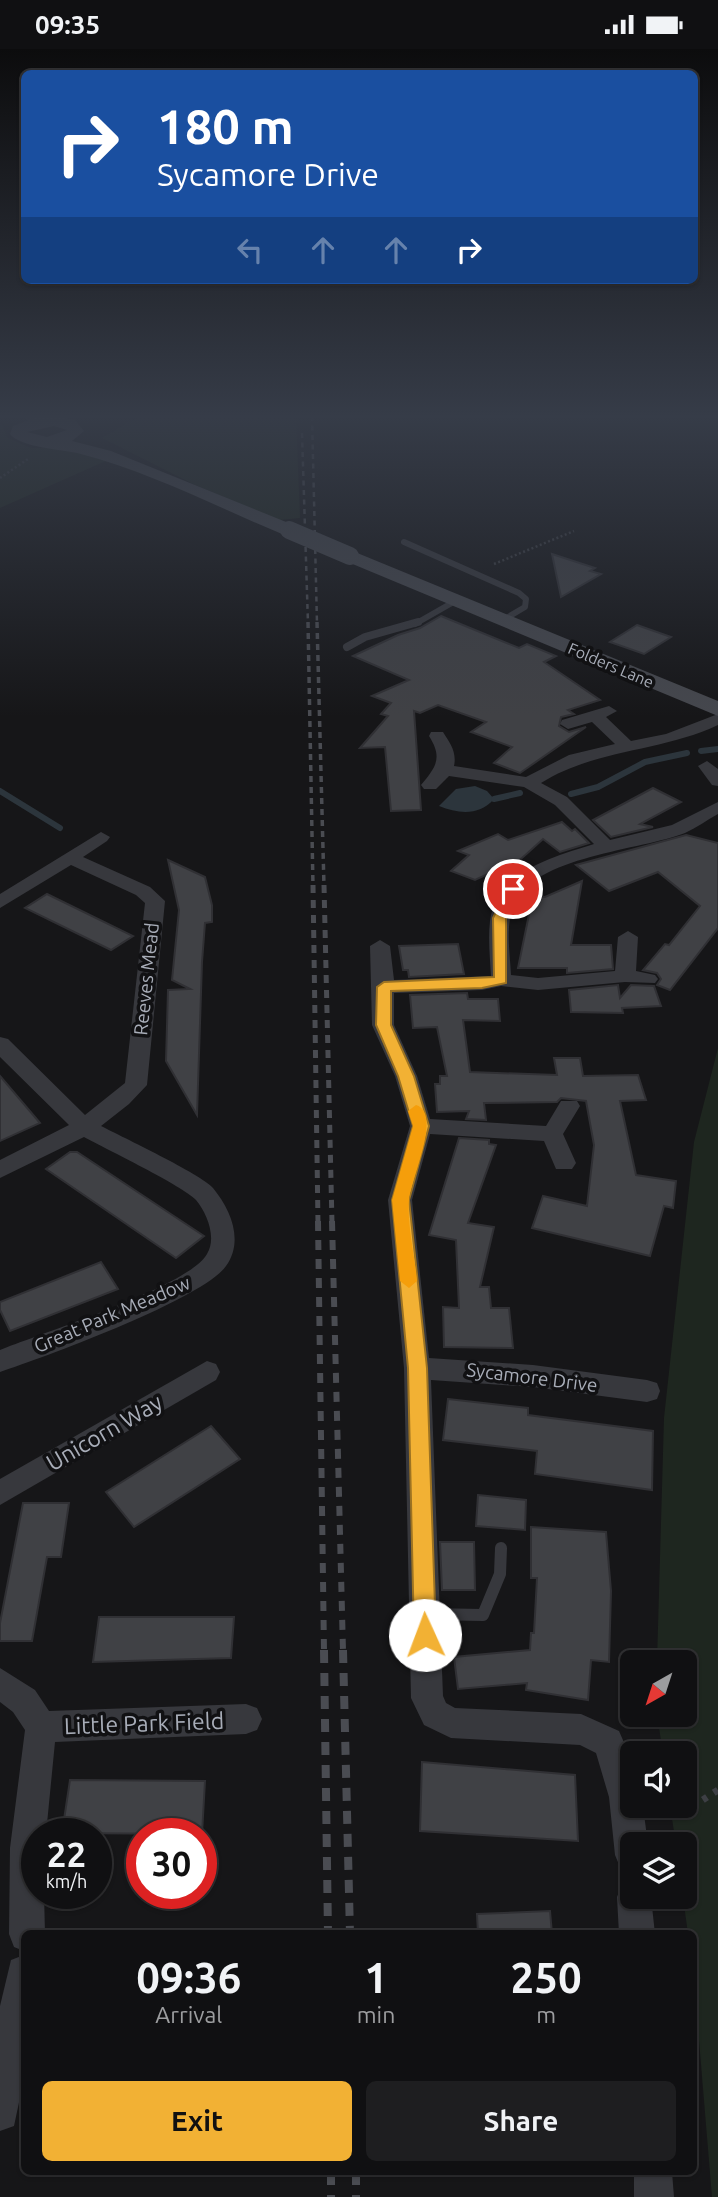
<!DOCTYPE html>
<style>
body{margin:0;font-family:Ubuntu,sans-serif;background:#1e1e20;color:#f1f3f6;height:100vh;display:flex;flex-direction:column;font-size:26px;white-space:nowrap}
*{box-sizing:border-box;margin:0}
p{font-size:23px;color:#9c9d9f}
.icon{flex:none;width:38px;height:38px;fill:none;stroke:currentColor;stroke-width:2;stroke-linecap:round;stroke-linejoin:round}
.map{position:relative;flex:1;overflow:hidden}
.drawer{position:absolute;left:21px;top:1881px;width:676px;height:245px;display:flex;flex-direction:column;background:#101012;border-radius:10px;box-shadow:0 2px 5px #0004,0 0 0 2px #303032}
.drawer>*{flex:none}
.guide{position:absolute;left:21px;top:21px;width:677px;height:214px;border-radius:10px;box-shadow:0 2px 5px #0004,0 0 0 2px #303032;background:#1a4fa0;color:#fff;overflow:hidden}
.needle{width:46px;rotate:219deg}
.buttons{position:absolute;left:620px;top:1601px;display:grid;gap:14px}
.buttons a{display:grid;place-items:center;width:77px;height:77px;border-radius:10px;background:#101012;box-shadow:0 2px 5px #0004,0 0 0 2px #303032;font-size:35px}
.speed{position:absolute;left:21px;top:1769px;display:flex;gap:14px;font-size:35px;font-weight:700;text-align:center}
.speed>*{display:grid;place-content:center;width:91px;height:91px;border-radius:50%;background:#101012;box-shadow:0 2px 5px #0004,0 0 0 2px #303032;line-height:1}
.speed small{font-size:18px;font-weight:400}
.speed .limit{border:10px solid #d22;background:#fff;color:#111}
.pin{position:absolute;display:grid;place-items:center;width:60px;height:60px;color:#fff;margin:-30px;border:4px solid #fff;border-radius:50%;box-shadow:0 2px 7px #0007}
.me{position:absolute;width:77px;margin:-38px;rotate:358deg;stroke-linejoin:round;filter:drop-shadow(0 0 5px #0008)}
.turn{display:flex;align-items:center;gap:24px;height:147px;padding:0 21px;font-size:32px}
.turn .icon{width:91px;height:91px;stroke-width:2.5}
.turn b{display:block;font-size:49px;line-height:60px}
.lanes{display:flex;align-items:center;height:66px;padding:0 21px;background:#0003;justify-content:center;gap:35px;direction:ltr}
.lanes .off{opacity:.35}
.eta{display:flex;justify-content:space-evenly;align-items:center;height:119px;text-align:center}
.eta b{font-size:42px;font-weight:700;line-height:49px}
.cta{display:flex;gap:14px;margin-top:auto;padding:14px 21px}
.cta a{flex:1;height:80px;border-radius:10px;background:#f2b134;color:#111;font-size:28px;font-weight:700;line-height:80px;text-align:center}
.cta a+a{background:#1e1e20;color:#f1f3f6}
.status{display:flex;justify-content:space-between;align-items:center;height:49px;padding:0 35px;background:#101012;direction:ltr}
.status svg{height:19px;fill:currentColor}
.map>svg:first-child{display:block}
.green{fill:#1e261f}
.water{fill:#2c353c}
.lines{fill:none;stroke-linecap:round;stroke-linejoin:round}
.stream{stroke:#2c353c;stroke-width:6}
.building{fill:#404145;stroke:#303034;stroke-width:2}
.path-far1{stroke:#3d3f44;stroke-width:2.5;stroke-dasharray:2 2.5;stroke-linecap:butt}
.path{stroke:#3d3f44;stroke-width:7;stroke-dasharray:5 8;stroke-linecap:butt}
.service-far2{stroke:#37383d;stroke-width:6}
.service-far1{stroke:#37383d;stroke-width:8}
.service{stroke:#37383d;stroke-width:12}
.minor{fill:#37383d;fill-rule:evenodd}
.tertiary{fill:#37383d;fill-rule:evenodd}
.secondary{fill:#45474d;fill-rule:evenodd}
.rail-far4{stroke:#4a4c52;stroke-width:2.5;stroke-dasharray:5 4.5;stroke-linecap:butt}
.rail-far3{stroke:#4a4c52;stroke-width:3.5;stroke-dasharray:6 5;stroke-linecap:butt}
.rail-far2{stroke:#4a4c52;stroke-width:5;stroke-dasharray:8 7;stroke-linecap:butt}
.rail-far1{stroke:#4a4c52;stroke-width:6;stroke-dasharray:10 9;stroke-linecap:butt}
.rail{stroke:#4a4c52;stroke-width:8;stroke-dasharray:13 10;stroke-linecap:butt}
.secondary-bridge{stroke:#45474d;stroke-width:18}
.route{fill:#f2b134;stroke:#9d7322;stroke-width:2}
.slow{fill:#f59e0b}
.labels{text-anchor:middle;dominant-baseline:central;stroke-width:7;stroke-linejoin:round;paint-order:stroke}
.far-street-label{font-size:16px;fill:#a8adb8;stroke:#111113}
.street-label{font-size:19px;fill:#a8adb8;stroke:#111113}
.near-street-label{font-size:23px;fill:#a8adb8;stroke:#111113}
</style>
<div class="status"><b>09:35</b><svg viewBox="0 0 49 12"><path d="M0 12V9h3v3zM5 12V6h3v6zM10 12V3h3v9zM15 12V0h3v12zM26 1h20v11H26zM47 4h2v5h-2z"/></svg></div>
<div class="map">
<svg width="718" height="2148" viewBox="0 0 718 2148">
<rect width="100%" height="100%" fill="#161618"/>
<g class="green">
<path d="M139,367H296L300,469L279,471L193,435L102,389Z"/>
<path d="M0,373L8,389L31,399H62L108,411L0,459Z"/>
<path d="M718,999V2148H712L693,1919V1885H688L683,1848L684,1796L676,1795L670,1757H684V1704H663L657,1666H684V1614L657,1613L664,1369L694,1093Z"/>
</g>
<path class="water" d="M475,737L487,742L494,750C479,767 459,765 439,757L456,740Z"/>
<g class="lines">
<g class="stream">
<path d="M701,702L718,700"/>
<path d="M0,742L60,779"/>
<path d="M571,745L598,738L645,713L687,704"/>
<path d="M494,750L520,744"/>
</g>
</g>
<g class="building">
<path d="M552,505L595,519L590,522L601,525L561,548Z"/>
<path d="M441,567L519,599L527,595L556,607L544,613L600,651L568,661L574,665L561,668L559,677L569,683L586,678L520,724L494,714L512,698L471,683L486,673L438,656L420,664L414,662L421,761L391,762L385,698L360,699L388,667L381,665L391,654L372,647L409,631L353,607L398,586L420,579Z"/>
<path d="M637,576L671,588L644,605L610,593Z"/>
<path d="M653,739L681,753L640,775L653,778L611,788L593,771Z"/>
<path d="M562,773L572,782L575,780L589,794L560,803L543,790L521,810L475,831L451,822L469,806L458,802L498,785L508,791Z"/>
<path d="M686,786L718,794V879L670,941L657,936L661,930L657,924L643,921L665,895L669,896L700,857L658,823L609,842L576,816Z"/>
<path d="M168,811L205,828L212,856V873L205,874L202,913L197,1066L166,1012L168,941L190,940L172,931L179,861Z"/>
<path d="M582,832L571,896H611L613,920L567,924V919H518L533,846L545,848Z"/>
<path d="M47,845L133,887L111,901L25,859Z"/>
<path d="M458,895L464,925L409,928L408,921H403L399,897Z"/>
<path d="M618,936L620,949L631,936L654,937L661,957L622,959L623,964L571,963L569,941Z"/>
<path d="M467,944L468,950H498L500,972L463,971L470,1023L557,1026L554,1009H580L583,1027L638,1026L646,1051L620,1052L636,1126L676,1132L673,1159L664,1157L650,1207L532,1179L543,1147L587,1157L594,1096L586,1052L561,1049L557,1053L484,1054L486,1071L466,1070L469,1062L437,1063L435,1035H440V1027H447L437,978L413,979L410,946Z"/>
<path d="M0,1027L40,1074L0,1092Z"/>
<path d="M459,1089L489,1091V1095L496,1096L468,1174L494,1178L480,1238H489L491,1259H509L513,1299L444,1298L443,1258L459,1259L456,1191L429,1186Z"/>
<path d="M70,1103H77L204,1187L176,1209L46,1120Z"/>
<path d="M101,1213L118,1240L10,1282L0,1261V1253Z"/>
<path d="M448,1350L528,1359V1366L653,1382L652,1441L535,1425L537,1402L443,1391Z"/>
<path d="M211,1377L240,1410L134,1478L106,1443Z"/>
<path d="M478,1446L526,1451L525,1481L476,1477Z"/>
<path d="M23,1454H69L61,1508H47L32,1592H0V1574Z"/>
<path d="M531,1478L606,1483L611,1542L609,1613L591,1611L588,1651L526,1641L527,1634L458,1640L454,1608L530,1601L531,1584H534L537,1529H531Z"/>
<path d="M440,1493H474L475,1541H442Z"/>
<path d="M99,1568H234L231,1609L93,1613Z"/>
<path d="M422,1713L575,1726L578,1792L420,1782Z"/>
<path d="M70,1731L205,1732L202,1785L62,1784Z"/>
<path d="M550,1862L552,1885H478L477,1865Z"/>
</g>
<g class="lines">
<g class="path-far1">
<path d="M0,429L28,410"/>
<path d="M494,515L574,482"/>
</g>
<path class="path" d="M679,1757L692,1758L718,1741"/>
<g class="service-far2">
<path d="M404,493L519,544L526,550L525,558L503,571"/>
<path d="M415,575L457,551"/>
</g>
<path class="service-far1" d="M347,598L365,588L418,573"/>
<path class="service" d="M427,1565L483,1566L500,1525L501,1499"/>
<g class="minor">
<path d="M609,657L617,662L606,668L631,692L666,685L718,665V676C661,703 595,700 541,734L567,748L610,791L672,776L718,753V765C707,771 696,779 685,784C643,801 532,807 514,856C505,877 510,903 511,926L538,929L615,922L618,888L628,882L638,888L636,922L655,926L658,930L655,934L625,933L538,941L501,937L482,941L394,944V976L417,1027L430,1070L546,1077L561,1052H577L580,1057L563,1085L576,1114L572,1120H556L544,1092L430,1085L412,1151L429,1309L533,1316L647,1331L657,1334L660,1342L657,1350L647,1353L533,1338L431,1331L443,1647L446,1654L455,1659L581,1665L619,1682L632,1712V1757H643L648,1796H632V1823L620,1818L615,1806L609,1748L596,1704L580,1696L451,1689L424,1676L411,1649L404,1319L388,1151L410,1077L395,1027L372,976L370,897L380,891L390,897L394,931L491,927C490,909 488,890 490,872C497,822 553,808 594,795L555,756L524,738L449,727L436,740H424L421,736C436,718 443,709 429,687L431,683H443C450,694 457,703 454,717L526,728L569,706L615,695L592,673L568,680L560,675L562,671Z"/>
<path d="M707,712L718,720V737L712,736L698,717Z"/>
<path d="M101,783L110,788L107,792L83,808L150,838L165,852L147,1036L129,1055L101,1077C122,1088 201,1125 213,1139C231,1161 244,1192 226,1217C203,1250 45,1308 0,1323V1301C39,1285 190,1237 207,1205C217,1189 207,1164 196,1151C183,1137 106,1100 84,1088L0,1129V1111L69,1076L0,1008V988L8,990L85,1066L125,1034L145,854L136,846L71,816L0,859V845Z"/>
<path d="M207,1312L216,1315L220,1323L216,1331L0,1456V1430Z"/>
<path d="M0,1619L35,1641L49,1662L246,1655L257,1659L262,1670L257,1681L246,1685L55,1693L46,1785H37V1844H44L45,1885H24V1902L14,1898L9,1885L10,1799L25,1681L13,1663L0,1653Z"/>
<path d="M632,1832V1848H651L655,1885H619L617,1848L622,1836Z"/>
<path d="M24,1906V2030L14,2077L0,2082V1957L11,1911Z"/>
<path d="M634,2123H672L674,2148H634Z"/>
</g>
<path class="tertiary" d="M17,367H44L52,372L45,376Z"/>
<g class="secondary">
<path d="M56,367L75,371L84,382L72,392L111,402L296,477L298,481L289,487L282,485C217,458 150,423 81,405C62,400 21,399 10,385L13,377L37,368ZM54,377L67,381L47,388L27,383Z"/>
<path d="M350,501L718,652V667L343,511L340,507L343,503Z"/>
</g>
<g class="rail-far4">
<path d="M312,367L317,575"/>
<path d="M302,384L308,575"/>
</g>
<g class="rail-far3">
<path d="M308,573L313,838"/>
<path d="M317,573L324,838"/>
</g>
<g class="rail-far2">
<path d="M313,836L318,1174"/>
<path d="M324,836L332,1174"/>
</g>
<g class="rail-far1">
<path d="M318,1172L324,1602"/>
<path d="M332,1172L343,1602"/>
</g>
<g class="rail">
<path d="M324,1601L328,1885"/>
<path d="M343,1601L350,1885"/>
<path d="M331,2123V2148"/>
<path d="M356,2123V2148"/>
</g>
<path class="secondary-bridge" d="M289,481L350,507"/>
</g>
<linearGradient id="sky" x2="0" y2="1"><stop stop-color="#0c0c0d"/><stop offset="0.55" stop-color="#363c48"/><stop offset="1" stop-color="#363c48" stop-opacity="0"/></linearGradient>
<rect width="718" height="668" fill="url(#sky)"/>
<path class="route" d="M508,838L519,840L506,869V934L482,939L391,942V976L414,1027L429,1077L409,1151L427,1319L436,1586L433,1593L425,1596L417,1593L414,1586L408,1319L392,1151L413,1077L398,1027L376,976L377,938L384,933L494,928L493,869Z"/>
<path class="slow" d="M416,1056C443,1064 410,1132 409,1151C407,1176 415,1207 417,1232L409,1239L400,1232L392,1151L413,1077L408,1062Z"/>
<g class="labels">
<g class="far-street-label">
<text transform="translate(611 616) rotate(23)">Folders Lane</text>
</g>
<g class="street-label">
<text transform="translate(146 930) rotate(-84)">Reeves Mead</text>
<text transform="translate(112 1265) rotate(-23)">Great Park Meadow</text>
<text transform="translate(532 1328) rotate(7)">Sycamore Drive</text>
</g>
<g class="near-street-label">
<text transform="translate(104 1383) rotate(-30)">Unicorn Way</text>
<text transform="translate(144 1674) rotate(-2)">Little Park Field</text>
</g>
</g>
</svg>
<div class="buttons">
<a><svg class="needle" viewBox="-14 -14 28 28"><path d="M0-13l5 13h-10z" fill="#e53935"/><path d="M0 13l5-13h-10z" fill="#9c9d9f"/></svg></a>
<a><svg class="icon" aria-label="sound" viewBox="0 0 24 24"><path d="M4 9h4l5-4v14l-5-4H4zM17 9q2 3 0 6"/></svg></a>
<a><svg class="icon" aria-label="layers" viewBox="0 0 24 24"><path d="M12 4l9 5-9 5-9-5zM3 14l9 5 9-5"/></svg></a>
</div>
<div class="speed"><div>22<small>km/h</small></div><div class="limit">30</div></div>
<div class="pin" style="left:513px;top:840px;background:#d93025"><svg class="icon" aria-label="arrive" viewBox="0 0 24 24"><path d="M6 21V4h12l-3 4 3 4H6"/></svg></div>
<svg class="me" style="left:425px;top:1586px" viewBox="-20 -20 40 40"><circle r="19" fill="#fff"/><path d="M0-13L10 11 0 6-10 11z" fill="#f2b134"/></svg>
<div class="guide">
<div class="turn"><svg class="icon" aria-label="right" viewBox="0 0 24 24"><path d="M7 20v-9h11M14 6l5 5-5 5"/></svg><div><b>180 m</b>Sycamore Drive</div></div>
<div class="lanes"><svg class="icon off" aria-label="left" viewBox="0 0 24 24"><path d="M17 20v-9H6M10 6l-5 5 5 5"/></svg><svg class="icon off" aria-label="ahead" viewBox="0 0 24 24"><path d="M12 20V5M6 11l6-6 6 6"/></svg><svg class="icon off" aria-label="ahead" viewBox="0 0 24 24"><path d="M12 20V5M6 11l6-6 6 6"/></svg><svg class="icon" aria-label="right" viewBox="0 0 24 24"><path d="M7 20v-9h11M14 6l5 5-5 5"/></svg></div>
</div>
<section class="drawer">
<div class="eta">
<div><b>09:36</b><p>Arrival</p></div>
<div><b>1</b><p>min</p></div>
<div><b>250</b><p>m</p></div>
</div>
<div class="cta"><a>Exit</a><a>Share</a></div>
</section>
</div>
